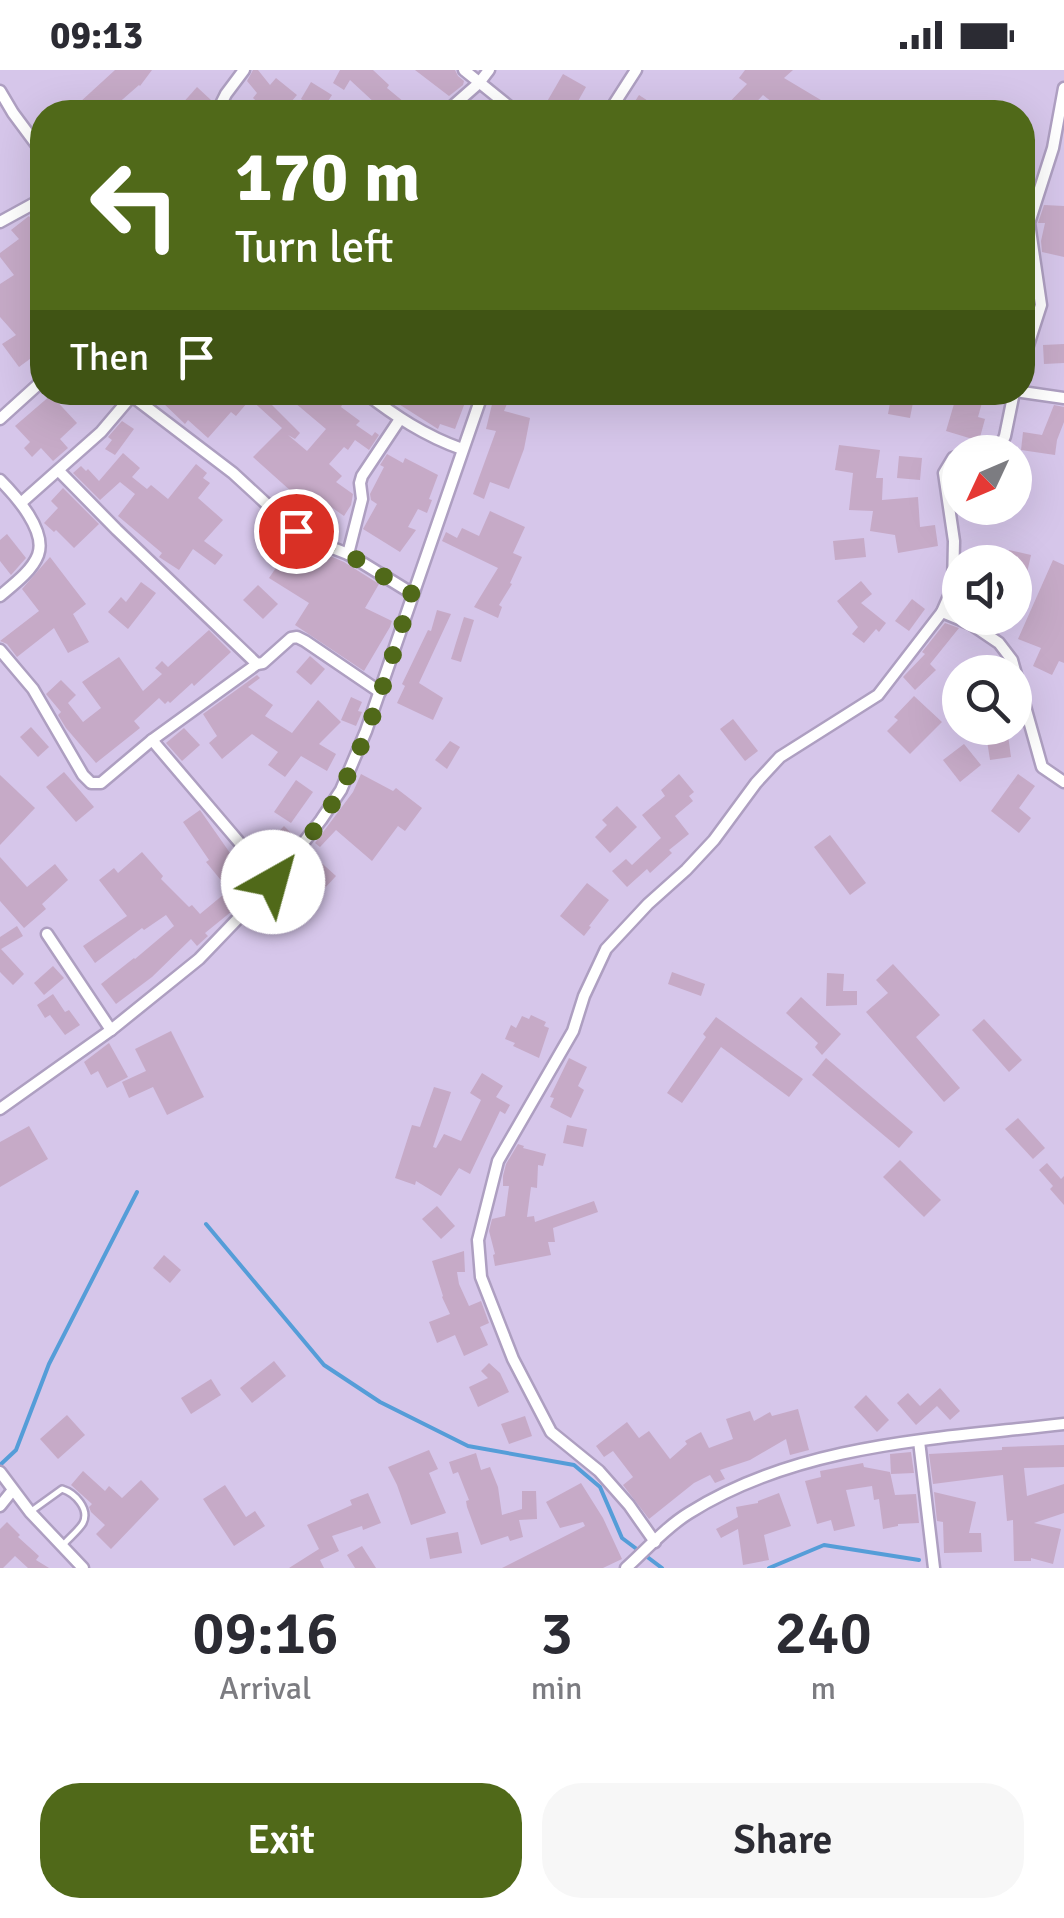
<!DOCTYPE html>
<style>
body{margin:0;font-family:Signika,sans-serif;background:#f7f7f7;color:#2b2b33;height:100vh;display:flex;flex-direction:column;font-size:38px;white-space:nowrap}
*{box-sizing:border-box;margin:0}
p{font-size:32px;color:#7c7c81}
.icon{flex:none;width:55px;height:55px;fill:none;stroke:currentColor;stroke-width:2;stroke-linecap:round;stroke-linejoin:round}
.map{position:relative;height:1498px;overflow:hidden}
.side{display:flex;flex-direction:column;background:#fff;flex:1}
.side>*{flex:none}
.guide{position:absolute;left:30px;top:30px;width:1005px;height:305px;border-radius:40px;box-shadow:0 10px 40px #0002;background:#506919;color:#fff;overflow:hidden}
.needle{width:65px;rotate:226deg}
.fabs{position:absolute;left:942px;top:365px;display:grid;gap:20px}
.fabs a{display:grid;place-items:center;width:90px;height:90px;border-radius:50%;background:#fff;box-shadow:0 10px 40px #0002;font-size:50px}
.pin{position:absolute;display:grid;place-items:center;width:85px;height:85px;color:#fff;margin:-42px;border:5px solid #fff;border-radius:50%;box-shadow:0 2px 10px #0007}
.me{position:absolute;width:110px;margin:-55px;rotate:38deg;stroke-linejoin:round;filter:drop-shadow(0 0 8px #0008)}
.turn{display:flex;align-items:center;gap:35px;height:210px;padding:0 40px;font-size:45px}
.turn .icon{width:130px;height:130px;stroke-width:2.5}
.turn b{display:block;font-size:70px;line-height:85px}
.then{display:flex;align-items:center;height:95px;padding:0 40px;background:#0003;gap:20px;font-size:38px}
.eta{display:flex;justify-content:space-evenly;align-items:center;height:170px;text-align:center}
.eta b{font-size:60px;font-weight:600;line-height:70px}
.action{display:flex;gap:20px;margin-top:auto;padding:20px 40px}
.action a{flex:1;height:115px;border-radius:40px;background:#506919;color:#fff;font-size:40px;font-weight:600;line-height:115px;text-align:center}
.action a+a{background:#f7f7f7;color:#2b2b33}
.status{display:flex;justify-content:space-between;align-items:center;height:70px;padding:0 50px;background:#fff;direction:ltr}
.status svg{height:28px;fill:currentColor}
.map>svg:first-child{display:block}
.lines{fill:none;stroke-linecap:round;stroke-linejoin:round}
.stream{stroke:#559dd8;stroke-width:4}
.building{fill:#c6aac7}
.lane-casing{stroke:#ae9fc1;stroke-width:10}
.street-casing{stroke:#ae9fc1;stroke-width:15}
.lane{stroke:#fff;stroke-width:5}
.street{stroke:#fff;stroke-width:10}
.route{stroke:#506919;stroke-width:18;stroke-dasharray:0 32.4}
</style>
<div class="status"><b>09:13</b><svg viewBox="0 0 49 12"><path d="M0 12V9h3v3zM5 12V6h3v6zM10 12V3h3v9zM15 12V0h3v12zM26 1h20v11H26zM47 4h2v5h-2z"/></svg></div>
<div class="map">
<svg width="1064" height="1498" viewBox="0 0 1064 1498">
<rect width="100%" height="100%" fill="#d6c6ea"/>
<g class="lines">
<g class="stream">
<path d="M206,1154L324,1295L380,1332L468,1376L574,1395L600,1417L622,1468L638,1480"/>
<path d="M0,1395L16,1380L49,1294L137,1122"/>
<path d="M646,1486L662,1498"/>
<path d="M769,1498L824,1475L919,1490"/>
</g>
</g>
<g class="building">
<path d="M115,0H152L140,16L139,15L115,36L112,33L101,42H88L79,33Z"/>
<path d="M253,0H258L270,15L276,8L297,25L284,40L278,35L276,38L266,31L262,36L253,28L257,23L247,11Z"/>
<path d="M340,0H373L389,15L387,18L416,42H369L376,34L350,10L344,20L333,13Z"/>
<path d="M415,0H455L458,6L464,11L463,15L449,26Z"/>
<path d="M745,0H793L784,8L841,42H773L777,36L763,25L747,42H720L747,14L739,8Z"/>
<path d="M563,4L586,17L572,42H541Z"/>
<path d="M311,12L332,25L321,42L301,29Z"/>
<path d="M197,17L212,31L203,42H189L181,35Z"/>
<path d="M639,25L665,42H628Z"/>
<path d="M1044,135L1064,136V187L1042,182L1041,171L1045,153H1038Z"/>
<path d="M29,146L42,164V270L38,274L42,280L19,297L2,274L16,265L0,247V214L14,205L0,187V183L19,169L11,160Z"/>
<path d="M1064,274V293L1044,294L1043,275Z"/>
<path d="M170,322H235L247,333L236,346L231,342L208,368L188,350L185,354L161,331Z"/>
<path d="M254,322H259L300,363L295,369L288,365L307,381L326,359L282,322H327L342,335L341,337L360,351L356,355L372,366L375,362L379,365L369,380L355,370L348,380L344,377L329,394L342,406L336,412L353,424L351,435L344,446L320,429L311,439L253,387L282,358L249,328Z"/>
<path d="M399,322H439L451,329L454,322H469L455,359L440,354L438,359L394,331Z"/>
<path d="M495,322H512L504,341L530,348L524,379L509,419L490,412L484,429L473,424L496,361L486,359Z"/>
<path d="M892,322H915L910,348L888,344Z"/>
<path d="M953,322H985L978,347L985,349L979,371L946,361L954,334L950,333Z"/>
<path d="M51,325L77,353L60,369L68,378L53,391L41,378L32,387L24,378L30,372L15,356Z"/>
<path d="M1054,335L1064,337V352L1057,370L1055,385L1021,380L1023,362L1042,365Z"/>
<path d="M122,351L134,359L115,385L105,379L112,370L108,367Z"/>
<path d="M839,375L880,380L876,408H883L882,430L918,427L920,457L935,455L938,476L898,483L895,465L870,461L873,441L849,440L853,403L835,400Z"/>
<path d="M123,383L140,398L132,407L147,419L151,415L168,429L196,394L207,403L203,408L210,413L198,428L223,450L204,471L223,485L215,495L193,479L179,500L159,487L162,483L118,446L135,424L120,412L100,430L73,403L81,396L86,401L88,399L99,411Z"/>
<path d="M387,384L403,393L405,388L438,405L429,429L432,430L427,443L418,439L408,457L416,460L400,482L363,459L377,434L371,430L370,424L384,397L380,395Z"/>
<path d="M899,386L922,388L920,410L897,408Z"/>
<path d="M63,418L99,454L74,478L56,460L54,462L44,453L58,438L51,431Z"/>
<path d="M490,441L525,457L513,483L522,487L510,513L512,514L499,535L502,537L498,548L474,537L498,498L442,471L446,462L457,468L462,458L479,466Z"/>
<path d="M7,464L26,488L11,505L0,491V470Z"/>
<path d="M864,468L866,487L835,490L833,471Z"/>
<path d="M298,472L344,492L379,514L365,538L392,551L390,557L364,601L295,555L309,533L269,508L282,489L287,492Z"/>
<path d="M1009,480L1031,485L1024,516L1015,514V492H1006Z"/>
<path d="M50,487L86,534L73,544L89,572L68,583L54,558L17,587L7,574L0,571L39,541L22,519Z"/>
<path d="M1053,490L1064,495V593L1059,591L1052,605L1033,596L1041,578L1018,569Z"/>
<path d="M861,511L872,524L861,533L886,553L879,562L876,559L864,573L852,564L858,557L837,531Z"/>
<path d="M141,512L156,523L128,559L108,542L121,527L126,532Z"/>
<path d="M258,515L278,534L263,549L243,530Z"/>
<path d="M912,529L925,539L909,561L895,551Z"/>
<path d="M437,540L451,544L419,613L443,628L433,650L397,633L405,616L402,614L428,560L431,561Z"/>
<path d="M464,547L474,550L461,592L451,589Z"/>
<path d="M945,553L959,558L930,594L936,600L915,620L903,607L925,584L922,582Z"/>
<path d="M209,560L231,582L194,616L192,613L170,633L168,631L165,634L159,628L134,651L140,658L96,693L66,658L58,645L61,642L46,624L61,610L76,625L68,633L83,652L101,638L82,612L119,587L143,621L162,604L155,598L162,591L168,597Z"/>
<path d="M310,586L325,599L311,615L296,602Z"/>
<path d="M257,605L260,608L248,617L273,635L265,646L292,663L318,630L341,652L319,674L336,684L327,701L301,686L285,707L268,695L278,682L252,664L222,689L209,673L217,666L203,644Z"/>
<path d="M914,626L942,652L910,684L887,661L898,650L894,647Z"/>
<path d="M351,627L362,632L358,641L362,642L356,656L341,650Z"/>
<path d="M733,649L758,681L745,691L720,659Z"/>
<path d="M31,657L49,677L38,687L20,667Z"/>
<path d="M184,658L200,675L182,691L166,673Z"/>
<path d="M985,658H1007L1011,687L990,690Z"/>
<path d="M450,671L460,677L447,699L435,690Z"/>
<path d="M964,674L981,695L960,712L943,690Z"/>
<path d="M64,702L94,737L76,752L46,717Z"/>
<path d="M361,704L393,721L396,718L422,738L405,761L398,756L372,791L336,760L320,777L315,773L353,722Z"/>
<path d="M679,704L694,722L689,726L693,731L675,746L689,764L669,780L672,783L650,803L647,799L627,817L612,801L626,789L632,795L661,768L642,745L665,726L661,720Z"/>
<path d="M1018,704L1035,716L1019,738L1031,748L1019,763L991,741Z"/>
<path d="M0,705L35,738L0,775Z"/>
<path d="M296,710L313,722L291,753L274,742Z"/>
<path d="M617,736L637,757L610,783L595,767L607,755L602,750Z"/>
<path d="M200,740L230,783L234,780L259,812L239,830L241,833L237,837L205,863L208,866L197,876L191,869L152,907L116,934L101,914L134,888L135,889L174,856L166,845L144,860L142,858L95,893L83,876L127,846L99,810L114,798L118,803L142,782L163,806L161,809L189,837L192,835L200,844L229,820L206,792L209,790L183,752Z"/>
<path d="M284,756L296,768L267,791L249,770L259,762L268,773Z"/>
<path d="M830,765L866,813L850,825L814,777Z"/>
<path d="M0,787L27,817L55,794L68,810L42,834L46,839L24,858L0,831Z"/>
<path d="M316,788L336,806L324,819L313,809L300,823L287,811L297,799L303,804Z"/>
<path d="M587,813L609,830L589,856L591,857L584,866L560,846Z"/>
<path d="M284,831L297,847L279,862L266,847Z"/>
<path d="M17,856L23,866L1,879L24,904L13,915L0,902V867Z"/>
<path d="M893,894L940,945L916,967L960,1018L944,1032L866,942L888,923L876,910Z"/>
<path d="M53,896L64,908L44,925L34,913Z"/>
<path d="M672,902L705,914L701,926L668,914Z"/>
<path d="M827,903L844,904L843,921H857V935L826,936Z"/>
<path d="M53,924L65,942L69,940L80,955L65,965L50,945L45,948L37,935Z"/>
<path d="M801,927L841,964L822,985L815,977L818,973L786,943Z"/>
<path d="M531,945L546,952L544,956L549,958L539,988L513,976L515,973L505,969L511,955L516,958L522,946L529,949Z"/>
<path d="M716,947L803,1009L789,1027L721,977L682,1033L667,1023L706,967L703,964Z"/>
<path d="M984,949L1022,990L1009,1002L972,960Z"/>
<path d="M171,961L204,1027L167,1045L153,1017L129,1028L122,1012L146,1001L135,979Z"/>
<path d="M109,973L128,1007L107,1018L98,1001L91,1005L84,992Z"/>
<path d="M569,988L587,997L578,1016L584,1020L571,1048L550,1037L554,1028L550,1027Z"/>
<path d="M826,988L913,1062L899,1078L812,1005Z"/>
<path d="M482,1003L503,1016L496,1027L510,1035L505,1044L500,1041L470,1104L459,1098L441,1126L416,1111L415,1115L395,1108L412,1055L420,1057L434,1017L451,1022L433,1077L436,1078L444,1064L461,1071L481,1030L470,1023Z"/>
<path d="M1018,1048L1045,1078L1033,1089L1005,1059Z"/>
<path d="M567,1055L587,1059L583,1077L563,1073Z"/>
<path d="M29,1056L48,1089L0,1117V1072Z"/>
<path d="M518,1074L524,1076L523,1078L546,1084L543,1096L538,1095L537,1118L531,1117L527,1147L534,1146L535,1152L594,1131L598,1142L553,1158L555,1172H548L551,1185L495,1196L493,1185L495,1184L489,1161L492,1149L505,1146L509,1116H503V1106L506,1094Z"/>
<path d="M900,1090L941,1130L924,1147L883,1107Z"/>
<path d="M1047,1093L1061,1109L1064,1106V1135L1050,1119L1053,1116L1039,1100Z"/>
<path d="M437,1136L455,1156L441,1169L422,1149Z"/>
<path d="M464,1181L465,1202H457L459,1214L469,1236L481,1231L489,1253L480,1257L488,1275L464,1286L455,1265L437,1273L429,1252L450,1244L442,1227L443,1226L432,1191Z"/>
<path d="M164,1185L181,1200L170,1213L153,1198Z"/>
<path d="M274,1291L286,1306L252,1333L240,1318Z"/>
<path d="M489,1293L500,1303L509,1322L478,1337L469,1317L488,1308L481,1301Z"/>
<path d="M211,1309L221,1325L191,1344L181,1328Z"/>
<path d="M940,1318L960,1341L950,1350L937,1336L916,1355L897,1333L908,1323L920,1336Z"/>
<path d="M866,1325L889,1350L877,1362L854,1337Z"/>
<path d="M798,1339L809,1380L790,1385L786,1369L750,1390L720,1400L725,1409L715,1413L710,1405L694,1413L649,1449L623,1415L633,1407L613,1381L604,1387L596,1376L627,1352L639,1368L649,1361L670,1389L687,1374L685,1371L701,1362L709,1378L733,1369L726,1349L750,1341L754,1351L770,1342L772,1346Z"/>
<path d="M67,1345L85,1365L58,1389L40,1369Z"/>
<path d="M525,1346L532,1366L509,1374L501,1354Z"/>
<path d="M1064,1375V1397L1024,1398L1027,1426L1064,1414V1443L1034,1453L1061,1459L1053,1494L1031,1488V1491H1014L1013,1450L1007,1451L1003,1405L933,1414L929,1384L1002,1380V1377Z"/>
<path d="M429,1380L438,1399L429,1403L446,1443L411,1455L397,1415L388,1397Z"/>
<path d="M911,1382L914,1403L891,1404L890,1384Z"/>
<path d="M476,1383L481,1400L490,1397L498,1417L502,1445L522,1439V1421H536L537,1449L519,1450L523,1467L510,1471L508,1466L481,1475L467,1437L466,1431L469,1430L458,1402L453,1404L449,1392Z"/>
<path d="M863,1393L864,1397L890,1402L895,1425L916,1424L919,1453L898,1454V1456L883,1459L879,1429L874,1430L872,1416L846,1420L855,1456L834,1461L831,1450L817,1454L805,1411L821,1407L820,1401Z"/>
<path d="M83,1401L105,1421L109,1416L122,1428L141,1410L159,1429L111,1479L96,1464L105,1455L91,1442L89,1437L92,1434L71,1415Z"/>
<path d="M581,1413L603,1448L622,1489L603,1498H502L585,1456L583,1452L560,1458L546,1432Z"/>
<path d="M225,1415L246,1447L255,1441L265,1456L234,1476L203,1429Z"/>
<path d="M934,1422L976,1432L969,1463H981L982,1482L944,1483L943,1452L937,1451Z"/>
<path d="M368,1423L381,1453L363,1460L362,1456L332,1466L339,1481L320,1490L324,1498H289L319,1479L307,1455L352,1435L350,1430Z"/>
<path d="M779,1423L791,1456L764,1465L769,1490L743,1495L738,1459L721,1468L716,1459L738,1447L736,1437L758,1433V1431Z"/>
<path d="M7,1452L20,1465L18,1467L39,1486L36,1490L49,1498H28L15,1486L3,1498H0V1459Z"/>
<path d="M458,1462L462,1483L430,1489L426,1468Z"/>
<path d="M362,1476L376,1498H355L347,1485Z"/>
</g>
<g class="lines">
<defs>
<path id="lane" d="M30,1442L62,1419C75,1423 90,1439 83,1453C79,1460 69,1468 64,1474"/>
<g id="street">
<path d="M464,0L516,42"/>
<path d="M0,21L13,43L42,82"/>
<path d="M217,42L226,24L244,0"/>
<path d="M446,42L479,13L489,0"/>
<path d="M609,42L636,0"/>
<path d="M0,152L42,129"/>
<path d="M1022,294L1041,235L1029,153L1053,78L1064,18"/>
<path d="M364,322C395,346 425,366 462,379"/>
<path d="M1022,322L1064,328"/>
<path d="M132,326L233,403L296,461L312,470L348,484L413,524"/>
<path d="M0,349L42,311"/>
<path d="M994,382L999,380L1005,366L1014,322"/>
<path d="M59,401L117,460L257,594"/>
<path d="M0,410C16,426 47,461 38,485C32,501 13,515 0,526"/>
<path d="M22,432L101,362L135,322"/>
<path d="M348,484L362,429L360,413L362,406L400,349"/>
<path d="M942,542L971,554L999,573L1012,590L1042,697L1064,712"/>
<path d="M0,580L33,619L83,705L91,713H101L152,670L257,594L263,593L291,568L297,567L305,571L380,622"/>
<path d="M152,670L273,812"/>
<path d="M47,864L111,960"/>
<path d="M0,1039L111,960L199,889L273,812L321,750L341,720L366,661L483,322"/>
<path d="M919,1371L934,1498"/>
<path d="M0,1402L30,1442L83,1498"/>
<path d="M0,1436L12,1421"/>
<path d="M655,1472L629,1435L599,1401L551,1362L513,1289L481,1207L478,1170L498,1091L573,961L584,926L606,879L648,834L686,800L714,770L756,713L780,687L878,625L942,542L953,517L954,471L944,403L953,388L960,386"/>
<path d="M626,1498C646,1480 666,1457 689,1443C800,1373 938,1369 1064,1354"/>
</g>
</defs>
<use href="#lane" class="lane-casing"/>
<use href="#street" class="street-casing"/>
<use href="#lane" class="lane"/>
<use href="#street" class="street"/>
</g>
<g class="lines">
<path class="route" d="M273,812C297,783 323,752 341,719C373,658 391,589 412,524L348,484L312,470L296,461"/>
</g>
</svg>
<div class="fabs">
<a><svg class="needle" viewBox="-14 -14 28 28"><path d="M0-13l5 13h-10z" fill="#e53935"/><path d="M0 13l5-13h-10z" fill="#7c7c81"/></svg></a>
<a><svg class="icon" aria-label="sound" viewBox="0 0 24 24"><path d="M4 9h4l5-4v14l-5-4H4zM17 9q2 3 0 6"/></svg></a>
<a><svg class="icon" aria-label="search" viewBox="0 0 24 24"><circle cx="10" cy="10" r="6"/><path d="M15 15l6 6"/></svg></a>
</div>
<div class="pin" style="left:296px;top:461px;background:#d93025"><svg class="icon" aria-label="arrive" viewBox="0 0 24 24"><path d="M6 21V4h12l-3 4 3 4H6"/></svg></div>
<svg class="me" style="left:273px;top:812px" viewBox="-20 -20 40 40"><circle r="19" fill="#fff"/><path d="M0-13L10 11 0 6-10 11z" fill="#506919"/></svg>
<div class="guide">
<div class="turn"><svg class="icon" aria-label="left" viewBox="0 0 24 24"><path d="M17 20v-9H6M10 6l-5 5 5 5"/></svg><div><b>170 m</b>Turn left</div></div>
<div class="then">Then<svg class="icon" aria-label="arrive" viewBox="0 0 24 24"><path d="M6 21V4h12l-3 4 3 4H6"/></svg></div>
</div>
</div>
<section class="side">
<div class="eta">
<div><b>09:16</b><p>Arrival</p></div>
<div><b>3</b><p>min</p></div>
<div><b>240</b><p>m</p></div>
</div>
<div class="action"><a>Exit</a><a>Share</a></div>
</section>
